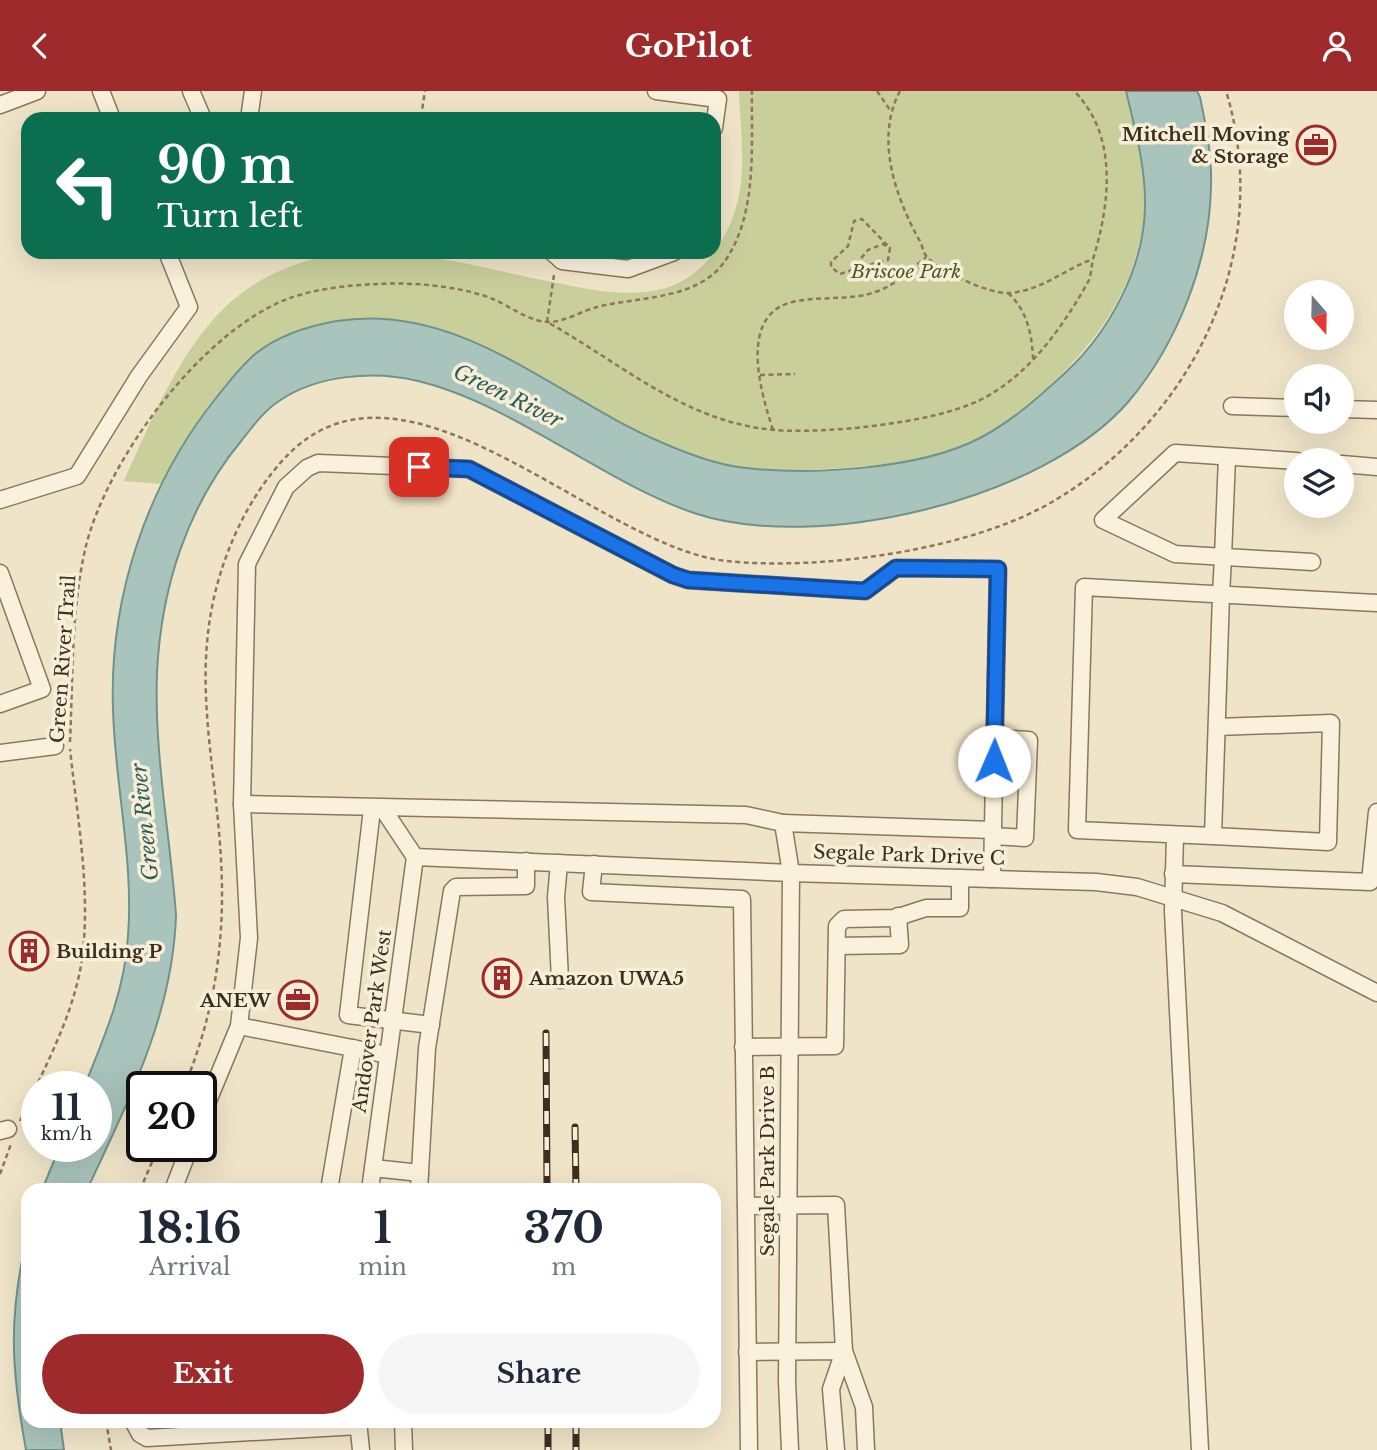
<!DOCTYPE html>
<style>
body{margin:0;font-family:"Libre Baskerville",serif;background:#f6f6f7;color:#1f2937;height:100vh;display:flex;flex-direction:column;font-size:26px;white-space:nowrap}
*{box-sizing:border-box;margin:0}
p{font-size:23px;color:#747a83}
.icon{flex:none;width:38px;height:38px;fill:none;stroke:currentColor;stroke-width:2;stroke-linecap:round;stroke-linejoin:round}
.map{position:relative;flex:1;overflow:hidden}
.sheet{position:absolute;left:21px;top:1092px;width:700px;height:245px;display:flex;flex-direction:column;background:#fff;border-radius:21px;box-shadow:0 7px 28px #0002}
.sheet>*{flex:none}
.banner{position:absolute;left:21px;top:21px;width:700px;height:147px;border-radius:21px;box-shadow:0 7px 28px #0002;background:#0b6e4f;color:#fff;overflow:hidden}
.needle{width:46px;rotate:160deg}
.buttons{position:absolute;left:1284px;top:189px;display:grid;gap:14px}
.buttons a{display:grid;place-items:center;width:70px;height:70px;border-radius:50%;background:#fff;box-shadow:0 7px 28px #0002;font-size:35px}
.speed{position:absolute;left:21px;top:980px;display:flex;gap:14px;font-size:35px;font-weight:700;text-align:center}
.speed>*{display:grid;place-content:center;width:91px;height:91px;border-radius:50%;background:#fff;box-shadow:0 7px 28px #0002;line-height:1}
.speed small{font-size:18px;font-weight:400}
.speed .limit{border:4px solid #111;border-radius:10px;background:#fff;color:#111}
.pin{position:absolute;display:grid;place-items:center;width:60px;height:60px;color:#fff;margin:-30px;border-radius:14px;box-shadow:0 4px 10px #0006}
.me{position:absolute;width:77px;margin:-38px;rotate:1deg;stroke-linejoin:round;filter:drop-shadow(0 0 5px #0008)}
.turn{display:flex;align-items:center;gap:24px;height:147px;padding:0 21px;font-size:32px}
.turn .icon{width:91px;height:91px;stroke-width:2.5}
.turn b{display:block;font-size:49px;line-height:60px}
.eta{display:flex;justify-content:space-evenly;align-items:center;height:119px;text-align:center}
.eta b{font-size:42px;font-weight:700;line-height:49px}
.action{display:flex;gap:14px;margin-top:auto;padding:14px 21px}
.action a{flex:1;height:80px;border-radius:42px;background:#9e2a2b;color:#fff;font-size:28px;font-weight:700;line-height:80px;text-align:center}
.action a+a{background:#f6f6f7;color:#1f2937}
header{display:flex;justify-content:space-between;align-items:center;height:91px;padding:0 21px;background:#9e2a2b;color:#fff;font-size:32px;font-weight:700}
.map>svg:first-child{display:block}
.green{fill:#c9cf9b}
.water{fill:#a9c4bc;stroke:#6f938a;stroke-width:2}
.lines{fill:none;stroke-linecap:round;stroke-linejoin:round}
.minor-casing{stroke:#8d765c;stroke-width:19}
.path{stroke:#8d765c;stroke-width:2.5;stroke-dasharray:5 3.5;stroke-linecap:butt}
.minor{stroke:#faf1dc;stroke-width:16}
.rail-casing{stroke:#3d2e20;stroke-width:7}
.rail{stroke:#f7eed8;stroke-width:4.5;stroke-dasharray:13;stroke-linecap:butt}
.route-casing{stroke:#114b97;stroke-width:18}
.route{stroke:#1a73e8;stroke-width:12}
.labels{text-anchor:middle;dominant-baseline:central;stroke-width:7;stroke-linejoin:round;paint-order:stroke}
.poi-label{font-size:19px;font-weight:bold;fill:#3d2e20;stroke:#f7eed8;text-anchor:end}
.park-label{font-size:19px;font-style:italic;fill:#4d5a26;stroke:#f7eed8}
.street-label{font-size:19px;fill:#3d2e20;stroke:#f7eed8}
.water-label{font-size:21px;font-style:italic;fill:#2f5d5a;stroke:#f7eed8}
</style>
<header><svg class="icon" aria-label="back" viewBox="0 0 24 24"><path d="M15 5l-7 7 7 7"/></svg>GoPilot<svg class="icon" aria-label="person" viewBox="0 0 24 24"><circle cx="12" cy="8" r="4"/><path d="M4 21q1-7 8-7t8 7"/></svg></header>
<div class="map">
<svg width="1377" height="1359" viewBox="0 0 1377 1359">
<rect width="100%" height="100%" fill="#f0e4c8"/>
<path class="green" d="M739,0H1126C1136,43 1151,91 1143,135C1130,213 1084,268 1024,316C1004,332 982,349 957,357C916,371 870,376 827,378C797,380 761,381 732,374C639,353 559,295 476,251C406,225 319,213 256,263C214,297 188,348 161,393L124,390C156,320 189,232 258,191C295,169 337,160 380,161C438,163 495,180 552,191C587,198 625,207 662,198C706,187 732,143 740,100C745,68 740,33 739,0Z"/>
<g class="water">
<path d="M1126,0H1197L1200,6C1206,35 1212,65 1211,95C1210,170 1177,253 1129,310C1044,409 816,463 694,422C601,390 513,313 418,290C374,279 317,284 279,310C264,320 253,335 242,349C187,415 161,497 157,582C154,663 170,743 176,824C173,924 128,1010 87,1099H42L60,1055H96V996H84C104,947 125,899 128,845C134,770 115,694 113,619C109,507 146,395 216,307C228,292 240,276 255,263C279,244 307,235 337,230C461,210 556,307 663,352C686,362 712,372 738,376C805,385 919,379 980,347C1011,331 1040,305 1066,281C1109,241 1144,177 1145,116C1146,77 1135,38 1126,0Z"/>
<path d="M28,1142V1330H60L64,1359H26C11,1277 8,1224 28,1142Z"/>
</g>
<g class="lines">
<defs>
<g id="minor">
<path d="M101,0L112,28"/>
<path d="M191,0L203,28"/>
<path d="M656,0L718,8L714,37"/>
<path d="M0,14L37,0"/>
<path d="M249,28L253,0"/>
<path d="M552,161L562,170L628,178L674,161"/>
<path d="M1232,315L1297,317"/>
<path d="M1342,318L1377,319"/>
<path d="M1227,366L1223,466L1221,504L1213,745L1077,739L1084,496L1357,511L1377,512"/>
<path d="M1297,370L1175,362L1103,429L1175,463L1312,471"/>
<path d="M1342,373L1377,376"/>
<path d="M0,409L77,385L139,285L189,216L167,161"/>
<path d="M0,482L42,598L0,613"/>
<path d="M0,662L55,655"/>
<path d="M242,713L746,724L783,732L791,782L787,1290L790,1359"/>
<path d="M372,718L348,924L431,934"/>
<path d="M383,718L415,766"/>
<path d="M783,732L993,739"/>
<path d="M1175,744L1173,820L1200,1359"/>
<path d="M993,745L1025,747L1029,649L995,647"/>
<path d="M1213,745L1328,751L1331,632L1217,636"/>
<path d="M415,766L791,782L1096,791L1137,796L1222,822L1377,902"/>
<path d="M559,772L556,806L560,889"/>
<path d="M594,773L591,801L742,808L749,1359"/>
<path d="M1173,783L1370,791L1377,721"/>
<path d="M837,855L900,854L898,825"/>
<path d="M239,935L388,964"/>
<path d="M743,956L835,955L837,835L844,828L895,827L926,817H960V787"/>
<path d="M201,1027L239,935L249,847L242,713L247,473L286,396L307,377L318,372L469,378L673,484L688,489L865,500L896,477L998,478L992,788"/>
<path d="M0,1040L8,1038"/>
<path d="M373,1077L420,1082"/>
<path d="M173,1099L190,1055"/>
<path d="M329,1099L353,957"/>
<path d="M370,1099L415,766"/>
<path d="M419,1099L427,957L452,800L456,796L526,795V770"/>
<path d="M746,1115L836,1114L844,1260L864,1316L866,1359"/>
<path d="M747,1261L844,1260L831,1298L836,1359"/>
<path d="M133,1330L140,1343L147,1347L359,1335"/>
<path d="M358,1330L361,1359"/>
<path d="M403,1330L404,1359"/>
</g>
</defs>
<use href="#minor" class="minor-casing"/>
<g class="path">
<path d="M877,0L890,19"/>
<path d="M900,0C875,47 895,104 918,147C922,152 923,162 927,166C941,181 989,203 1009,202C1041,200 1065,178 1093,168"/>
<path d="M421,26L425,0"/>
<path d="M861,176L840,183L831,176V171L848,155L854,130L862,128L890,157L888,169L861,176L858,171L868,159L883,153L890,157"/>
<path d="M554,184L547,231C621,272 686,332 775,339C826,343 932,332 978,310C1028,286 1062,237 1088,191C1092,183 1091,173 1094,165C1110,111 1118,44 1074,0"/>
<path d="M1008,202C1027,219 1032,243 1033,268"/>
<path d="M760,284L795,283"/>
<path d="M773,339C760,299 737,220 797,210C824,205 852,210 878,200C897,193 911,179 926,166"/>
<path d="M70,651C73,588 71,521 85,459C105,371 200,242 287,208C314,198 349,194 378,193C414,191 460,195 493,208C509,215 529,230 547,231C562,232 582,220 597,216C639,205 697,210 725,170C758,122 751,55 752,0"/>
<path d="M184,996C210,934 222,871 222,804C222,670 176,570 238,437C252,408 271,379 295,357C415,251 600,457 727,470C821,480 970,459 1052,411C1194,328 1275,160 1226,0"/>
<path d="M20,1030C44,977 77,919 83,860C90,794 77,724 70,658"/>
<path d="M0,1083L11,1053"/>
<path d="M140,1099L159,1055"/>
<path d="M106,1330L111,1359"/>
</g>
<use href="#minor" class="minor"/>
<defs>
<g id="rail">
<path d="M546,942L547,1099"/>
<path d="M575,1036L576,1099"/>
<path d="M548,1330V1359"/>
<path d="M576,1330V1359"/>
</g>
</defs>
<use href="#rail" class="rail-casing"/>
<use href="#rail" class="rail"/>
</g>
<g class="lines">
<defs>
<path id="route" d="M419,376L469,378L673,484L688,489L865,500L896,477L998,478L994,670"/>
</defs>
<use href="#route" class="route-casing"/>
<use href="#route" class="route"/>
</g>
<defs>
<symbol id="office-ring" viewBox="-11 -11 22 22"><circle r="9.5" fill="#f7eed8" stroke="#9e2a2b" stroke-width="1.5"/><path d="M-6-3h4V-5.5h4V-3h4V5H-6ZM-1-4.5V-3h2v-1.5ZM-6 0V1H6V0Z" fill="#9e2a2b"/></symbol>
<symbol id="building-ring" viewBox="-11 -11 22 22"><circle r="9.5" fill="#f7eed8" stroke="#9e2a2b" stroke-width="1.5"/><path d="M-4-6H4V6H1V3H-1V6H-4ZM-2.5-4.3h1.7v1.8h-1.7ZM.8-4.3h1.7v1.8H.8ZM-2.5-1h1.7V.8h-1.7ZM.8-1h1.7V.8H.8Z" fill="#9e2a2b"/></symbol>
</defs>
<g fill-rule="evenodd">
<use href="#office-ring" x="1294" y="32" width="44" height="44"/>
<use href="#building-ring" x="7" y="838" width="44" height="44"/>
<use href="#building-ring" x="480" y="865" width="44" height="44"/>
<use href="#office-ring" x="276" y="887" width="44" height="44"/>
</g>
<g class="labels">
<g class="poi-label">
<text x="1289" y="43">Mitchell Moving<tspan x="1289" dy="22">&amp; Storage</tspan></text>
<text x="56" y="860" text-anchor="start">Building P</text>
<text x="529" y="887" text-anchor="start">Amazon UWA5</text>
<text x="271" y="909">ANEW</text>
</g>
<g class="park-label">
<text x="906" y="180">Briscoe Park</text>
</g>
<g class="street-label">
<text transform="translate(63 568) rotate(-86)">Green River Trail</text>
<text transform="translate(909 764) rotate(2)">Segale Park Drive C</text>
<text transform="translate(372 930) rotate(-82)">Andover Park West</text>
<text transform="translate(767 1070) rotate(-90)">Segale Park Drive B</text>
</g>
<g class="water-label">
<text transform="translate(508 305) rotate(26)">Green River</text>
<text transform="translate(145 731) rotate(-96)">Green River</text>
</g>
</g>
</svg>
<div class="buttons">
<a><svg class="needle" viewBox="-14 -14 28 28"><path d="M0-13l5 13h-10z" fill="#e53935"/><path d="M0 13l5-13h-10z" fill="#747a83"/></svg></a>
<a><svg class="icon" aria-label="sound" viewBox="0 0 24 24"><path d="M4 9h4l5-4v14l-5-4H4zM17 9q2 3 0 6"/></svg></a>
<a><svg class="icon" aria-label="layers" viewBox="0 0 24 24"><path d="M12 4l9 5-9 5-9-5zM3 14l9 5 9-5"/></svg></a>
</div>
<div class="speed"><div>11<small>km/h</small></div><div class="limit">20</div></div>
<div class="pin" style="left:419px;top:376px;background:#d93025"><svg class="icon" aria-label="arrive" viewBox="0 0 24 24"><path d="M6 21V4h12l-3 4 3 4H6"/></svg></div>
<svg class="me" style="left:994px;top:670px" viewBox="-20 -20 40 40"><circle r="19" fill="#fff"/><path d="M0-13L10 11 0 6-10 11z" fill="#1a73e8"/></svg>
<div class="banner">
<div class="turn"><svg class="icon" aria-label="left" viewBox="0 0 24 24"><path d="M17 20v-9H6M10 6l-5 5 5 5"/></svg><div><b>90 m</b>Turn left</div></div>
</div>
<section class="sheet">
<div class="eta">
<div><b>18:16</b><p>Arrival</p></div>
<div><b>1</b><p>min</p></div>
<div><b>370</b><p>m</p></div>
</div>
<div class="action"><a>Exit</a><a>Share</a></div>
</section>
</div>
